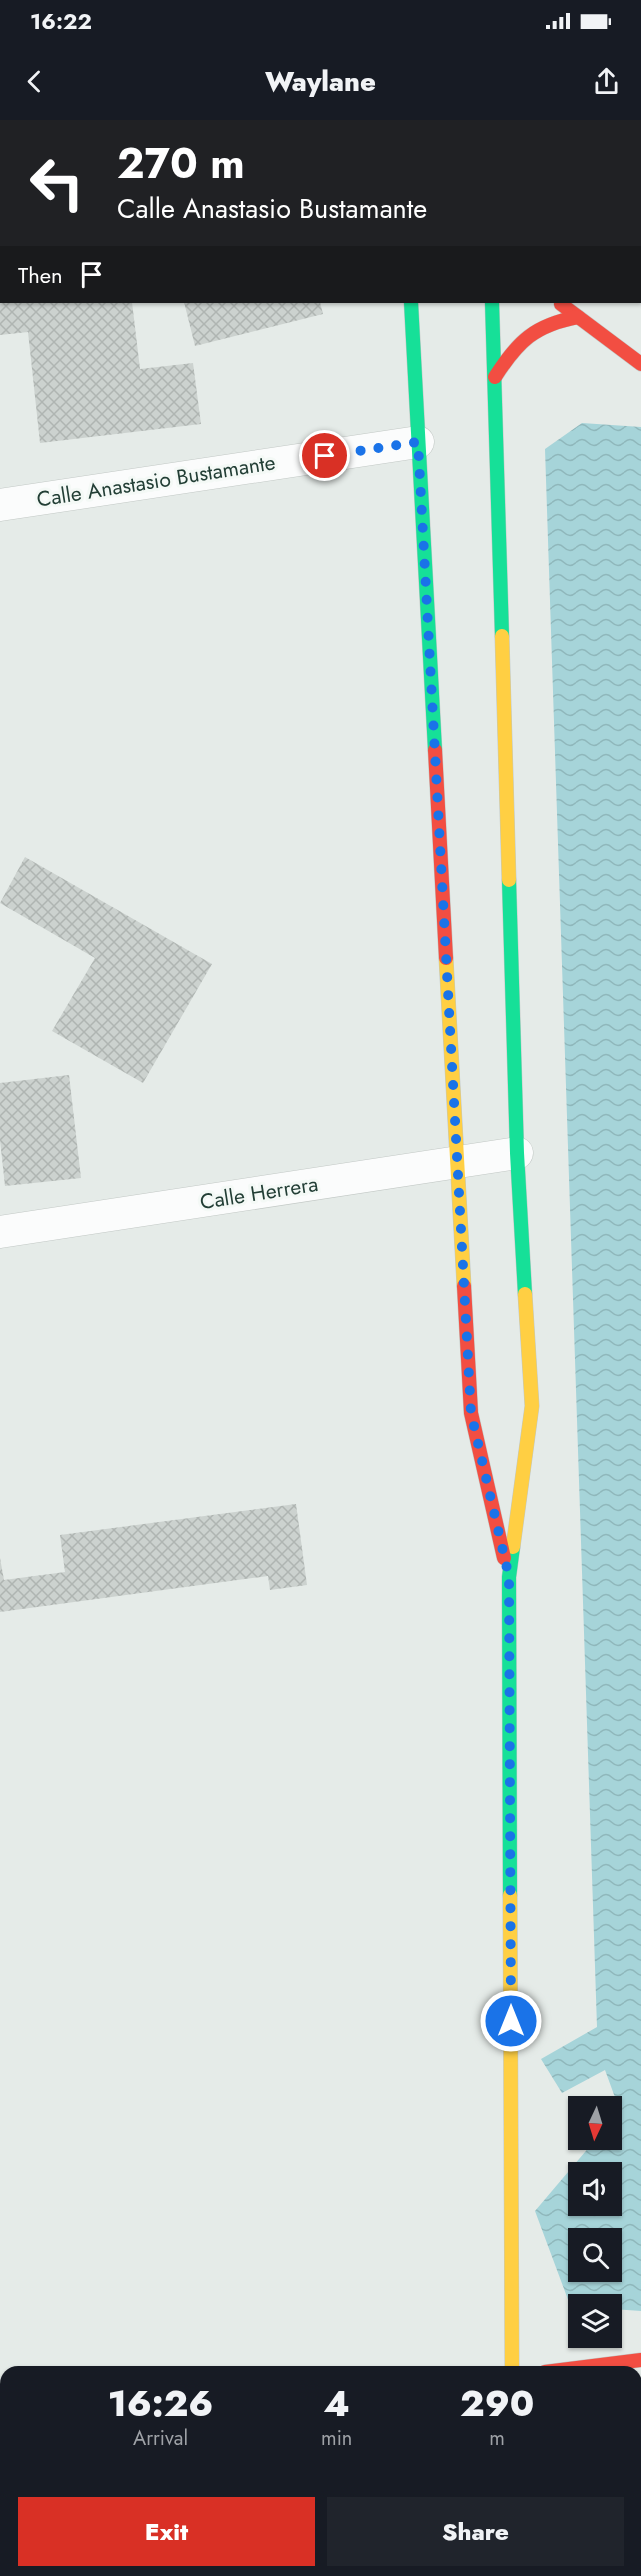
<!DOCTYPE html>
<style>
body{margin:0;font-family:Jost,sans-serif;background:#20242c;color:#f1f3f6;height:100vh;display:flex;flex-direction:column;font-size:22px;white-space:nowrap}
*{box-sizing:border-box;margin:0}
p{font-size:20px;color:#9ea1a6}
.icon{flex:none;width:33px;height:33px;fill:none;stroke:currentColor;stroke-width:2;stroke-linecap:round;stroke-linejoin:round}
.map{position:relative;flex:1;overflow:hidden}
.sheet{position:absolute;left:0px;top:2246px;width:642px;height:212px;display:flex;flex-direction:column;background:#171b24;border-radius:18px 18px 0 0;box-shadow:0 2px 4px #0004}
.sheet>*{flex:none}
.top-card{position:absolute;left:0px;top:0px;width:642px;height:183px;box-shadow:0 2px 4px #0004;background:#202124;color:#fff;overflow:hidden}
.needle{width:39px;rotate:184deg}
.buttons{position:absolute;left:568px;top:1976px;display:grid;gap:12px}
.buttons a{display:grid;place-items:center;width:54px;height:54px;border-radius:0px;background:#171b24;box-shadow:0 2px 4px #0004;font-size:30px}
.pin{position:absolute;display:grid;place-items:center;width:51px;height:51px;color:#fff;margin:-26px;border:3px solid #fff;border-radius:50%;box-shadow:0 2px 6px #0007}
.me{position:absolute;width:66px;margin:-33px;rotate:0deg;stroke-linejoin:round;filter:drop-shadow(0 0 4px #0008)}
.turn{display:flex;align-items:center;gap:21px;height:126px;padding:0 18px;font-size:27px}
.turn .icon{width:78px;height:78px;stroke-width:2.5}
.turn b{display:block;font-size:42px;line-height:51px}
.then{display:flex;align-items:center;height:57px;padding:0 18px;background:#0003;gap:12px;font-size:22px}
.eta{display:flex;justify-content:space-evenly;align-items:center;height:102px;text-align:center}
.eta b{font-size:36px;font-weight:800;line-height:42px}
.cta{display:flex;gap:12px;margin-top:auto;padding:12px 18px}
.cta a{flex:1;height:69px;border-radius:0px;background:#d93025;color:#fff;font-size:24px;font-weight:800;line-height:69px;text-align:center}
.cta a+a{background:#20242c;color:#f1f3f6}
.status{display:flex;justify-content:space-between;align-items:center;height:42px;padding:0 30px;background:#171b24;direction:ltr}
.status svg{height:16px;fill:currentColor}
header{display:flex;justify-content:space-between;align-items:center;height:78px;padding:0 18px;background:#171b24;font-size:27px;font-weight:800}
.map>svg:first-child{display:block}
.water{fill:url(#water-waves);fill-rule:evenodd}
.building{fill:url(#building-cross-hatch)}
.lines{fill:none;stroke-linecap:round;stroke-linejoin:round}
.street-casing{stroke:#c2c8c5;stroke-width:33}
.fast-casing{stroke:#c1c8c5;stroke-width:15}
.slow-casing{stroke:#c1c8c5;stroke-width:15}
.jam-casing{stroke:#c1c8c5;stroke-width:15}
.street{stroke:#fbfcfc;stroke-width:32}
.fast{stroke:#16e098;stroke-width:14}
.slow{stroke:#ffcf43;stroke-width:14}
.jam{stroke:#f24e42;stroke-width:14}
.route{stroke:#1a73e8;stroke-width:10;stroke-dasharray:0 18}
.labels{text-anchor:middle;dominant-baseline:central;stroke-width:6;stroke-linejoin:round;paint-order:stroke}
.street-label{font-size:21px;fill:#223e35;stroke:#f4f9f6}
</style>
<div class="status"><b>16:22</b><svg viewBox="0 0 49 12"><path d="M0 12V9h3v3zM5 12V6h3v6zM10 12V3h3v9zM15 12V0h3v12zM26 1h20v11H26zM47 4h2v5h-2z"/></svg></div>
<header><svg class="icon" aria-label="back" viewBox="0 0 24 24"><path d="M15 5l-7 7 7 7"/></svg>Waylane<svg class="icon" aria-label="share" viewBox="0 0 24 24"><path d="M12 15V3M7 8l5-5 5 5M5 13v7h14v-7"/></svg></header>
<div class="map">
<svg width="641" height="2456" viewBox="0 0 641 2456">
<defs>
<pattern id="water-waves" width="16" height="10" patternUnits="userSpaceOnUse" patternTransform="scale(1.5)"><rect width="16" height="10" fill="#a6d4d9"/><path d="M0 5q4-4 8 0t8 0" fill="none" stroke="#8fb7bb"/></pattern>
<pattern id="building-cross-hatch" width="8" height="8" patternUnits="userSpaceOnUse" patternTransform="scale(1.5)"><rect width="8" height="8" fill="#ccd2cf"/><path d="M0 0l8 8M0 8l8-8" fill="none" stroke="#afb5b2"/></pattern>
</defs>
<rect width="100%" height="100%" fill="#e5ebe8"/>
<g class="water">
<path d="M582,303L641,307V2191L612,2189V2184L570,2185L535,2091L596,2019H612V2000L620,1991L605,1950L562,1973L541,1939L597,1907L545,329ZM579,2052H612V2085H579ZM579,2118H612V2151H579Z"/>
<path d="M636,2323H641V2456H444L445,2451H636Z"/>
</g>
<g class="building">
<path d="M0,182H132L140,249L193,243L201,304L40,323L28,212L0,215Z"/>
<path d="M184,182H320L323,194L195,226Z"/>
<path d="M25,737L212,844L143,963L52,911L95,838L0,783Z"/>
<path d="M69,955L81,1058L5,1066L0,1020V963Z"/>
<path d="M296,1384L307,1465L270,1470L268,1456L0,1492V1438L4,1460L65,1452L60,1415Z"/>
</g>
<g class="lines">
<defs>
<g id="street">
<path d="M366,0L367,2"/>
<path d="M0,385L418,322"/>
<path d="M0,1112L517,1033"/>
</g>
<g id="fast">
<path d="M411,182L435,630"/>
<path d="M492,182L502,516"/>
<path d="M509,760L517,1033L525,1174"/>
<path d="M510,1775L509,1457L513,1427"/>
<path d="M375,2456L380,2451"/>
</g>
<g id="slow">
<path d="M402,0V2"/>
<path d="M502,516L509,760"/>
<path d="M446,838L464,1166"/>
<path d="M513,1427L532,1286L525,1174"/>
<path d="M510,1775L512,2252"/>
<path d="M636,2290L641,2289"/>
<path d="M0,2316H6"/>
</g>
<g id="jam">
<path d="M483,0V2"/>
<path d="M561,184L641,244"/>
<path d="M495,257C518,221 535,205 578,197"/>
<path d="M435,630L446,838"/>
<path d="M464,1166L471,1293L504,1438"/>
<path d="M545,2252L641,2240"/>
</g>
</defs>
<use href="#street" class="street-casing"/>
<use href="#fast" class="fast-casing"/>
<use href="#slow" class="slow-casing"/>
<use href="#jam" class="jam-casing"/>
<use href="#street" class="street"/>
<use href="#fast" class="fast"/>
<use href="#slow" class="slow"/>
<use href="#jam" class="jam"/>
</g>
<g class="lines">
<path class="route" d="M325,336L418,322L471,1293L509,1457L511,1901"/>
</g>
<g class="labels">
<g class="street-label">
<text transform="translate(156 361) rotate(-9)">Calle Anastasio Bustamante</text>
<text transform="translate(259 1073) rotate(-9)">Calle Herrera</text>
</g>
</g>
</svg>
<div class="buttons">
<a><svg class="needle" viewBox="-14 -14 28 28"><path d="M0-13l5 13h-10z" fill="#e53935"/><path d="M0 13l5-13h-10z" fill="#9ea1a6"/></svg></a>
<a><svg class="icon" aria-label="sound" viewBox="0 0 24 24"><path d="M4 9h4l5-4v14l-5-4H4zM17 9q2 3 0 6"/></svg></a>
<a><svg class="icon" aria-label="search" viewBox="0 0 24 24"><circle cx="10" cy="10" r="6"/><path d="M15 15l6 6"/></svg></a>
<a><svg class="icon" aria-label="layers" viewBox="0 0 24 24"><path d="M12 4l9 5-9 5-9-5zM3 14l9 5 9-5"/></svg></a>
</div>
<div class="pin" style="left:325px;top:336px;background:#d93025"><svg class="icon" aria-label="arrive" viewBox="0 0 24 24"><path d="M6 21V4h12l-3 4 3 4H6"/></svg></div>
<svg class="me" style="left:511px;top:1901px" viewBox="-20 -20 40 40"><circle r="17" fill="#1a73e8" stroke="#fff" stroke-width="3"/><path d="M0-11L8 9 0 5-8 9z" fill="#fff"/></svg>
<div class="top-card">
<div class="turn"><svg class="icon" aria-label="left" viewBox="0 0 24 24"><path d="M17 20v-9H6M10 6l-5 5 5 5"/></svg><div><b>270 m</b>Calle Anastasio Bustamante</div></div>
<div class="then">Then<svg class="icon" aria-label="arrive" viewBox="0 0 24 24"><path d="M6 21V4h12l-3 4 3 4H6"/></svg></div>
</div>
<section class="sheet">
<div class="eta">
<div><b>16:26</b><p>Arrival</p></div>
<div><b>4</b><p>min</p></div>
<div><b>290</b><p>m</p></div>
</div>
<div class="cta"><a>Exit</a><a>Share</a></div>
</section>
</div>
